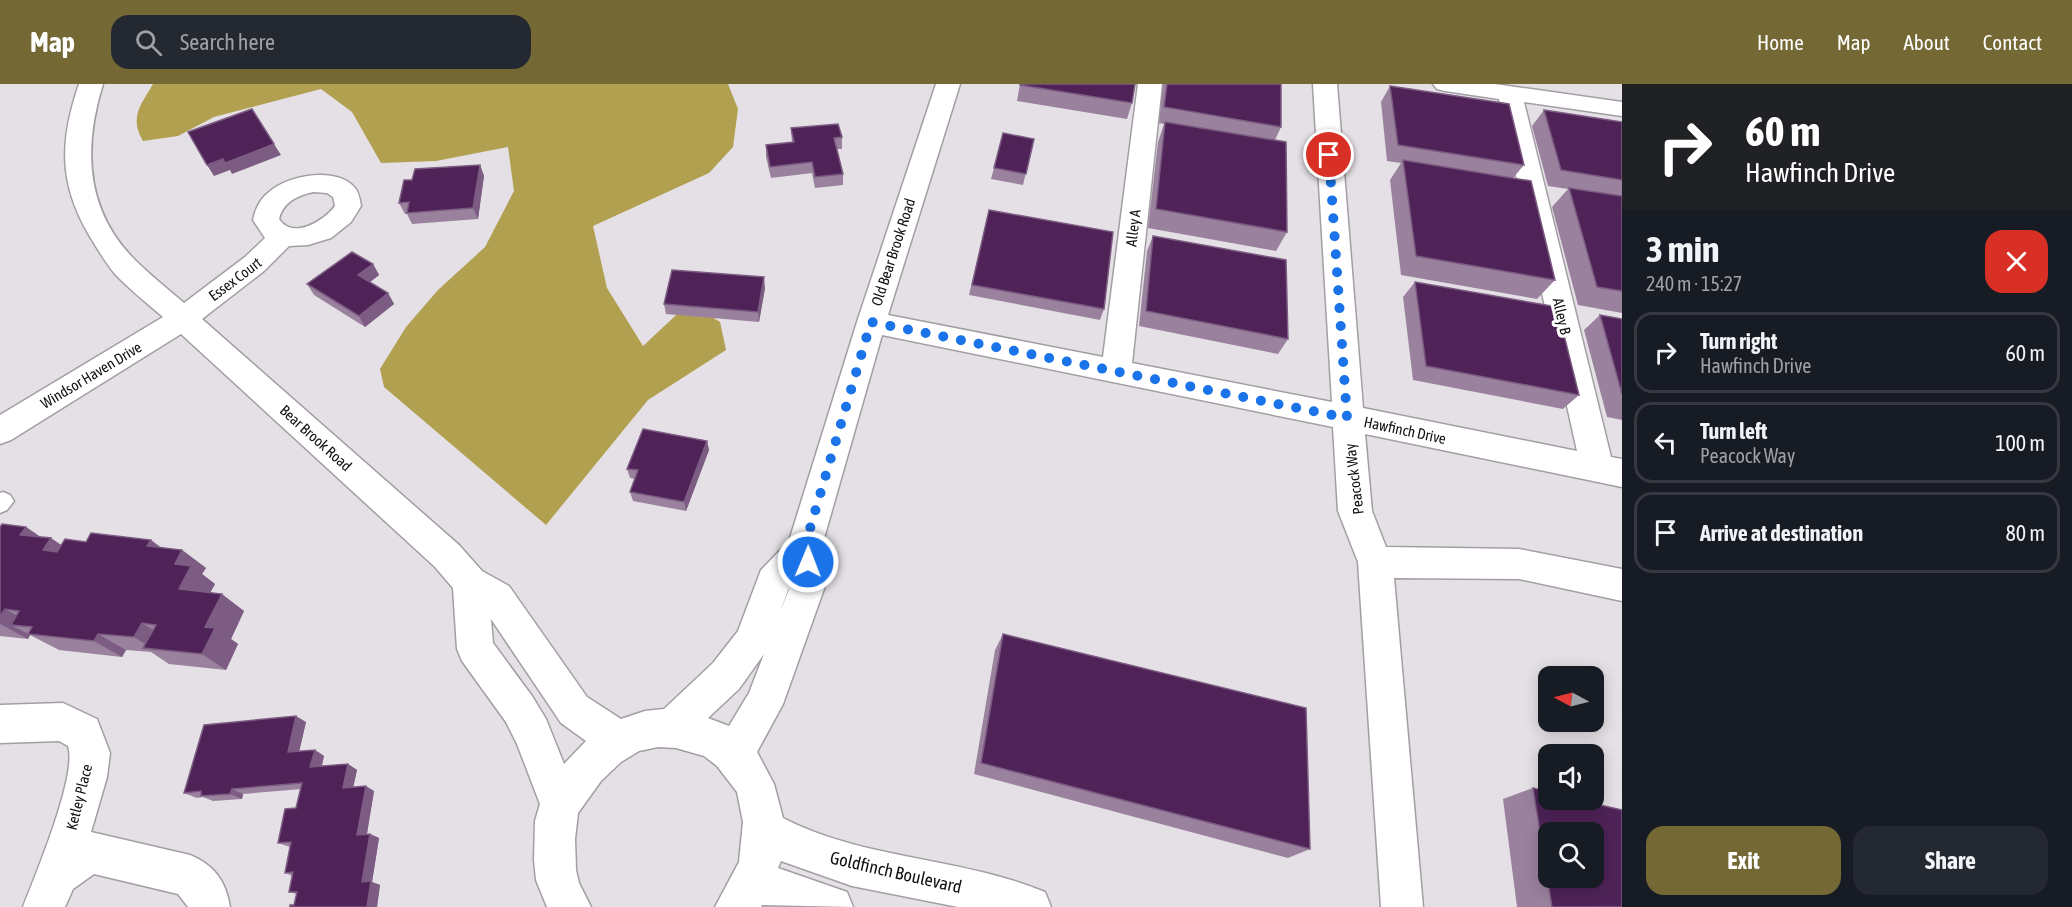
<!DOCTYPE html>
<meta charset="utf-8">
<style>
body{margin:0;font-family:"Asap Condensed",sans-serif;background:#242831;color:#f1f3f6;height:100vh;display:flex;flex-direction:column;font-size:22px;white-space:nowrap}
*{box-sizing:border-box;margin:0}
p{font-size:20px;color:#9ea1a6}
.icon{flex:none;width:33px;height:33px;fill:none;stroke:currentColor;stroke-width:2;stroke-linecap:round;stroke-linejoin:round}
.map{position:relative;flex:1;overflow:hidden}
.side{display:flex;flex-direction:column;background:#171b24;width:450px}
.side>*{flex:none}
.banner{background:#202124;color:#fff;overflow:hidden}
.needle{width:39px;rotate:277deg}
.fabs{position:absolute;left:1538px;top:582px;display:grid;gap:12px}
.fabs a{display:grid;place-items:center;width:66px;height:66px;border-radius:12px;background:#171b24;box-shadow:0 3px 15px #0003;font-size:30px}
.pin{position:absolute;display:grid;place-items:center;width:51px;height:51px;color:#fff;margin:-26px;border:3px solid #fff;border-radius:50%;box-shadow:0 2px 6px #0007}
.me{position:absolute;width:66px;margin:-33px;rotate:1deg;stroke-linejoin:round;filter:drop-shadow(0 0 4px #0008)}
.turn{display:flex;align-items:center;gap:21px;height:126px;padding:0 24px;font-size:27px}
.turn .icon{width:78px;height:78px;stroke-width:2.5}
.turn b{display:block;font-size:42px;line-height:51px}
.round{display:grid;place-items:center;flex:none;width:63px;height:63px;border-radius:18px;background:#242831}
.head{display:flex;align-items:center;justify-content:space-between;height:102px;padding:0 24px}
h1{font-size:36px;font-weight:700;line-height:45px}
.action{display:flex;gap:12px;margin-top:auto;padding:12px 24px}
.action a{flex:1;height:69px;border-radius:18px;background:#746835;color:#fff;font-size:24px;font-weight:700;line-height:69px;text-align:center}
.action a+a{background:#242831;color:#f1f3f6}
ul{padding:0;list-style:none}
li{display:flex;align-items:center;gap:18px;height:81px;margin:0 12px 9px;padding:0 12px;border:3px solid #363941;border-radius:18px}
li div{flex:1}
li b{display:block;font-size:22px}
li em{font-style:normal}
header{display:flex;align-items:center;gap:36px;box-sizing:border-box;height:84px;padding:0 30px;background:#746835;color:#fff}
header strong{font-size:28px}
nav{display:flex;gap:33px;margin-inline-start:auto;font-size:21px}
.search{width:420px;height:54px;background:#242831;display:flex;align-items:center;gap:15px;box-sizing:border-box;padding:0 21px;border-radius:18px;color:#9ea1a6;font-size:22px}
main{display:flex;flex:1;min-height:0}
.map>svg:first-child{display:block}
.forest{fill:#b2a051}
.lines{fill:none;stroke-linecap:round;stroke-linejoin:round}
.lane-casing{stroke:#a29ea3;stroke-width:3}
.street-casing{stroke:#a29ea3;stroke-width:3}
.lane{fill:#fff;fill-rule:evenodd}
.street{fill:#fff;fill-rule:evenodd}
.wall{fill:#9a829e}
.shaded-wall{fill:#7c5c82}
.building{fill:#4f2358;stroke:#7c5c82;stroke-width:1.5;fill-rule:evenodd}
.route{stroke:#1a73e8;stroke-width:10;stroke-dasharray:0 18}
.labels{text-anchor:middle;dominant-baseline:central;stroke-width:6;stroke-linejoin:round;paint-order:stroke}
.street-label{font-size:15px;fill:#131113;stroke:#fff}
.near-street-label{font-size:18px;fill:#131113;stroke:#fff}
</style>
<header>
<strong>Map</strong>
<div class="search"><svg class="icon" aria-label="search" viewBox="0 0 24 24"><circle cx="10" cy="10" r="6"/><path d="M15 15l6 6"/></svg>Search here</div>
<nav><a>Home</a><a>Map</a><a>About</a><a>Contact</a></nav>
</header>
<main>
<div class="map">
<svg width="1622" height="823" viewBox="0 0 1622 823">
<rect width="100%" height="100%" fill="#e4e0e5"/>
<path class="forest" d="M153,0H728L738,25L733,63L709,89L593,142L607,204L643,262L689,219L720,238L726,266L648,316L546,441L384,303L380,285L406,243L438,206L485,163L514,107L508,63L436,77L381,79L352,28L321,5L214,33L178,52L143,57C129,33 141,21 153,0Z"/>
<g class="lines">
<defs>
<path id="lane" d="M3,408L10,411L14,417L7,426L0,429V409Z"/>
<g id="street">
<path d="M79,0H103C83,64 85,126 135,176C151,192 168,205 184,219L245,173L265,154L253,136C255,126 260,115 269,108C288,91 337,82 355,104C359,109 360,116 361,122L351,138L331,154L308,161L289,162L264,187L202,235L459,461L482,487L509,502L587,613L621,635L645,627L664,625L713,579L738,547L761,486L789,457L857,238L936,0H960L888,231L1103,273L1138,0H1162L1132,279L1332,318L1313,0H1337L1363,324L1577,367L1499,15L1445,7L1437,5L1433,0H1495L1622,18V32L1524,18L1611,373L1622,375V403L1365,350L1372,427L1386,463L1519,465L1622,485V517L1519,495L1394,494L1423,823H1381L1358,478L1338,427L1333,343L882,251L821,465L829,491L783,620L757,668L774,700L783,734C864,776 961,773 1045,808L1051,823H958L852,802L781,777L778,784L847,808L853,823L762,821L761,823H715L739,778L743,738L737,708L717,682L704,672L676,664L658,663L639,667L621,678L601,697L578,729L575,755L576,786L579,799L591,823H547L536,796L534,776L535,737L540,720L517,660L506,638L462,577L457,565L453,504L435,483L181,250L11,356L0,360V331L163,233C147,219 129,205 115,190C105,178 97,164 89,151C58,98 60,56 79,0ZM314,108L327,109L333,113L335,122C324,137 293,156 279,135C283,118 298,111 314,108ZM790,503L780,528L788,506ZM491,535L561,639L586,657L564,680L546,635L532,612L493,559ZM764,570L749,609L729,642L708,634L739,605Z"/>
<path d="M63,619L97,635L110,669L107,693L91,748L190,771C214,781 226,797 230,823H188L178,810L94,790L73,805L65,823H23C35,792 78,690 68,662L59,657L0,659V621Z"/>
</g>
</defs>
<use href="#lane" class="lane-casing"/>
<use href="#street" class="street-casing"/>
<use href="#lane" class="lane"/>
<use href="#street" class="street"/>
</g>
<g class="wall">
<path d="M1020,0L1132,19L1127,35L1017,17Z"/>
<path d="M1163,0H1281V43L1275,56L1287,148L1276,167L1148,144L1158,58L1164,40L1159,39Z"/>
<path d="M1390,2L1524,81L1513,94L1555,196L1537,215L1401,191L1390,96L1401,79L1387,77L1381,18Z"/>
<path d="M1544,26L1622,38V229L1578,221L1552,123L1568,105L1548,102L1532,42Z"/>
<path d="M791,44L842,53V65H837L843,90V101L815,104L812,89L771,94L766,73V61L792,59Z"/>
<path d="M1034,55L1023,101L991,95L994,84Z"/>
<path d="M480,81L484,92L478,135L412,140L407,130H405L399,119L412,96Z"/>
<path d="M989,126L1104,225L1100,236L969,211Z"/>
<path d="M1153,152L1288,255L1278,270L1139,242L1147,167Z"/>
<path d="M373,180L379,191L370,198L388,209L394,220L365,243L314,211L307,200Z"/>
<path d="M1415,198L1579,311L1563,325L1413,296L1403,213Z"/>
<path d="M765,204L759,238L666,230L664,220Z"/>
<path d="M1600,231L1622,235V336L1607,333L1584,246Z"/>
<path d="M707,357L709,366L686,427L633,417L630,408L635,395L630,394L627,385Z"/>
<path d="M0,443H26L40,453L61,461L86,458L182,466L206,484L202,490L215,500L210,509L244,527L231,555L238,560L226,586L169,580L151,568L126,566L122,573L59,566L30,551L28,555L0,552Z"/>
<path d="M1003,550L1310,765L1288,774L974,690L995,566Z"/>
<path d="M306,638L299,667L315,666L324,672L322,682L348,680L357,686L353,703L374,707L367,750H370L379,754L372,798L380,801L377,823H290L294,821L297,810L289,808L293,792L285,789L290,763L278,759L296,724L301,705L243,710L242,715L213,717L203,713L197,714L184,709Z"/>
<path d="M1533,704L1622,823H1517L1503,715Z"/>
</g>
<g class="shaded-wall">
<path d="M274,60L281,71L232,90L230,86L214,92L207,81L223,75Z"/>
<path d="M480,81L484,92L478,135L473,124Z"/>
<path d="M373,180L379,191L365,202L358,191Z"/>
<path d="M764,193L765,204L759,238L758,228Z"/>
<path d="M388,209L394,220L365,243L359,232Z"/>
<path d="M707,357L709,366L686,427L684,418Z"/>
<path d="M26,443L48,458L51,454L79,473L43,466L20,451Z"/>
<path d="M151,456L175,474L147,462Z"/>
<path d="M182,466L206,484L202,490L215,500L202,523L179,505L175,480Z"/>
<path d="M222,510L244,527L231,555L238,560L226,586L202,570L205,543Z"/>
<path d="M5,525L36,542L32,543L11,541L30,551L28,550L30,551L28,555L0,540V533Z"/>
<path d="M142,539L168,555L153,565L134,553Z"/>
<path d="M98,550L126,566L122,573L94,557Z"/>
<path d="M296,632L306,638L298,673L288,668Z"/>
<path d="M315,666L324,672L320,688L310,683Z"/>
<path d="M348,680L357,686L352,709L343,704Z"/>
<path d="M366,702L374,707L366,755L357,751Z"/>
<path d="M232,705L243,710L242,715L230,710Z"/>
<path d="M370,750L379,754L372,798L380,801L377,823H367L362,798Z"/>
</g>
<g class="building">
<path d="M1020,0H1135L1132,19L1020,1Z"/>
<path d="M1167,0H1281V43L1164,23Z"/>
<path d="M1390,2L1509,20L1524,81L1398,61Z"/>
<path d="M252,25L274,60L225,79L223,75L207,81L188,48Z"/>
<path d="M1544,26L1622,38V96L1561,86Z"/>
<path d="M1165,38L1286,58L1287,148L1156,125Z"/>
<path d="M838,40L842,53L834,54L843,90L815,93L812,78L770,83L766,61L794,58L791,44Z"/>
<path d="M1003,49L1034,55L1026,90L994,84Z"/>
<path d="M1403,76L1531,97L1555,196L1416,172Z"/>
<path d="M480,81L473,124L407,129L409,118L399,119L404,96H412L415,85Z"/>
<path d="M1569,104L1622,112V207L1597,203Z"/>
<path d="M989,126L1113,148L1104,225L972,201Z"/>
<path d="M1153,152L1286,176L1288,255L1146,227Z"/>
<path d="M352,168L373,180L358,191L388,209L359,232L307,200Z"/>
<path d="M672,186L764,193L758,228L664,220Z"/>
<path d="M1415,198L1557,223L1579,311L1426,282Z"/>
<path d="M1600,231L1622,235V310Z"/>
<path d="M643,345L707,357L684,418L630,408L638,386L627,385Z"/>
<path d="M2,440L26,443L20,451L51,454L43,466L57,468L65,455L86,458L91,449L151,456L147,462L182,466L175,480L191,482L179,505L222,510L205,543L215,544L202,570L143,564L156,541L142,539L134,553L98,550L94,557L28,550L32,543L11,541L19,527L5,525L0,533V443Z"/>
<path d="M1003,550L1306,624L1310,765L981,679Z"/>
<path d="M296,632L288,668L315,666L310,683L348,680L343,704L366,702L357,751L370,750L362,798L371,797L367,823H290V821H294L297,808H289L293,788L285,789L291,758L278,759L285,725L296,724L302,699L232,705L230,710L201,712V707L184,709L204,641Z"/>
<path d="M1533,704L1548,708V716H1579L1622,726V823H1552ZM1548,748H1593V794H1548Z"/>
</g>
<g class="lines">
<path class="route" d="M808,478L804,465L871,238L1347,334L1329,71"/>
</g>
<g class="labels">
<g class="street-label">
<text transform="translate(1133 144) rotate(-83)">Alley A</text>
<text transform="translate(893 168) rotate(-72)">Old Bear Brook Road</text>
<text transform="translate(235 195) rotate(-37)">Essex Court</text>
<text transform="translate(1562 232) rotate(77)">Alley B</text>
<text transform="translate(91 291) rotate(-31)">Windsor Haven Drive</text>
<text transform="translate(1405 346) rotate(12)">Hawfinch Drive</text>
<text transform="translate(316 354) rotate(42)">Bear Brook Road</text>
<text transform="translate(1354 395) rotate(-97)">Peacock Way</text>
<text transform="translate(79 713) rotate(-76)">Ketley Place</text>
</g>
<g class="near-street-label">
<text transform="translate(896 788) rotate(13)">Goldfinch Boulevard</text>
</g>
</g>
</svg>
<div class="fabs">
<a><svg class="needle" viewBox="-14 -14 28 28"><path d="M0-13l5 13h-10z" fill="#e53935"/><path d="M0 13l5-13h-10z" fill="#9ea1a6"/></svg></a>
<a><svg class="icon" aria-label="sound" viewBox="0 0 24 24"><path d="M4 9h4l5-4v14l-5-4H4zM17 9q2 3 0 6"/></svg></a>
<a><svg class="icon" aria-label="search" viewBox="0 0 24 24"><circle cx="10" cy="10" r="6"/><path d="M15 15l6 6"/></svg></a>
</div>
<div class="pin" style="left:1329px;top:71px;background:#d93025"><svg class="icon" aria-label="arrive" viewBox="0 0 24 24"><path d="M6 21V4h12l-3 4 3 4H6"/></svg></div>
<svg class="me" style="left:808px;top:478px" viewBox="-20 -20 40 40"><circle r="17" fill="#1a73e8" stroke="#fff" stroke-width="3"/><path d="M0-11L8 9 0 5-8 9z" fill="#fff"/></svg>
</div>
<section class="side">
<div class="banner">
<div class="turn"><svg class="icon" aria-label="right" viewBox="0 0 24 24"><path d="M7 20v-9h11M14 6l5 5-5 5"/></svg><div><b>60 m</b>Hawfinch Drive</div></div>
</div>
<div class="head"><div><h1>3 min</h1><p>240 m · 15:27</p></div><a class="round" style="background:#d93025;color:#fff"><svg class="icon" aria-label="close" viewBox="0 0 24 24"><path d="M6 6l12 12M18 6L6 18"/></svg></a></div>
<ul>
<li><svg class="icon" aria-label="right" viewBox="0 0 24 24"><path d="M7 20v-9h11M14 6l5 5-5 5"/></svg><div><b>Turn right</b><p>Hawfinch Drive</p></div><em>60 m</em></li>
<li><svg class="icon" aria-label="left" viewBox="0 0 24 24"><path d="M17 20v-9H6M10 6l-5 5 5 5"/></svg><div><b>Turn left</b><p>Peacock Way</p></div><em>100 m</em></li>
<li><svg class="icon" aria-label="arrive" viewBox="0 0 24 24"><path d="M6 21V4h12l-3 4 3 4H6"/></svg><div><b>Arrive at destination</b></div><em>80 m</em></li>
</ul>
<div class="action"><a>Exit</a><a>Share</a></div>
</section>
</main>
